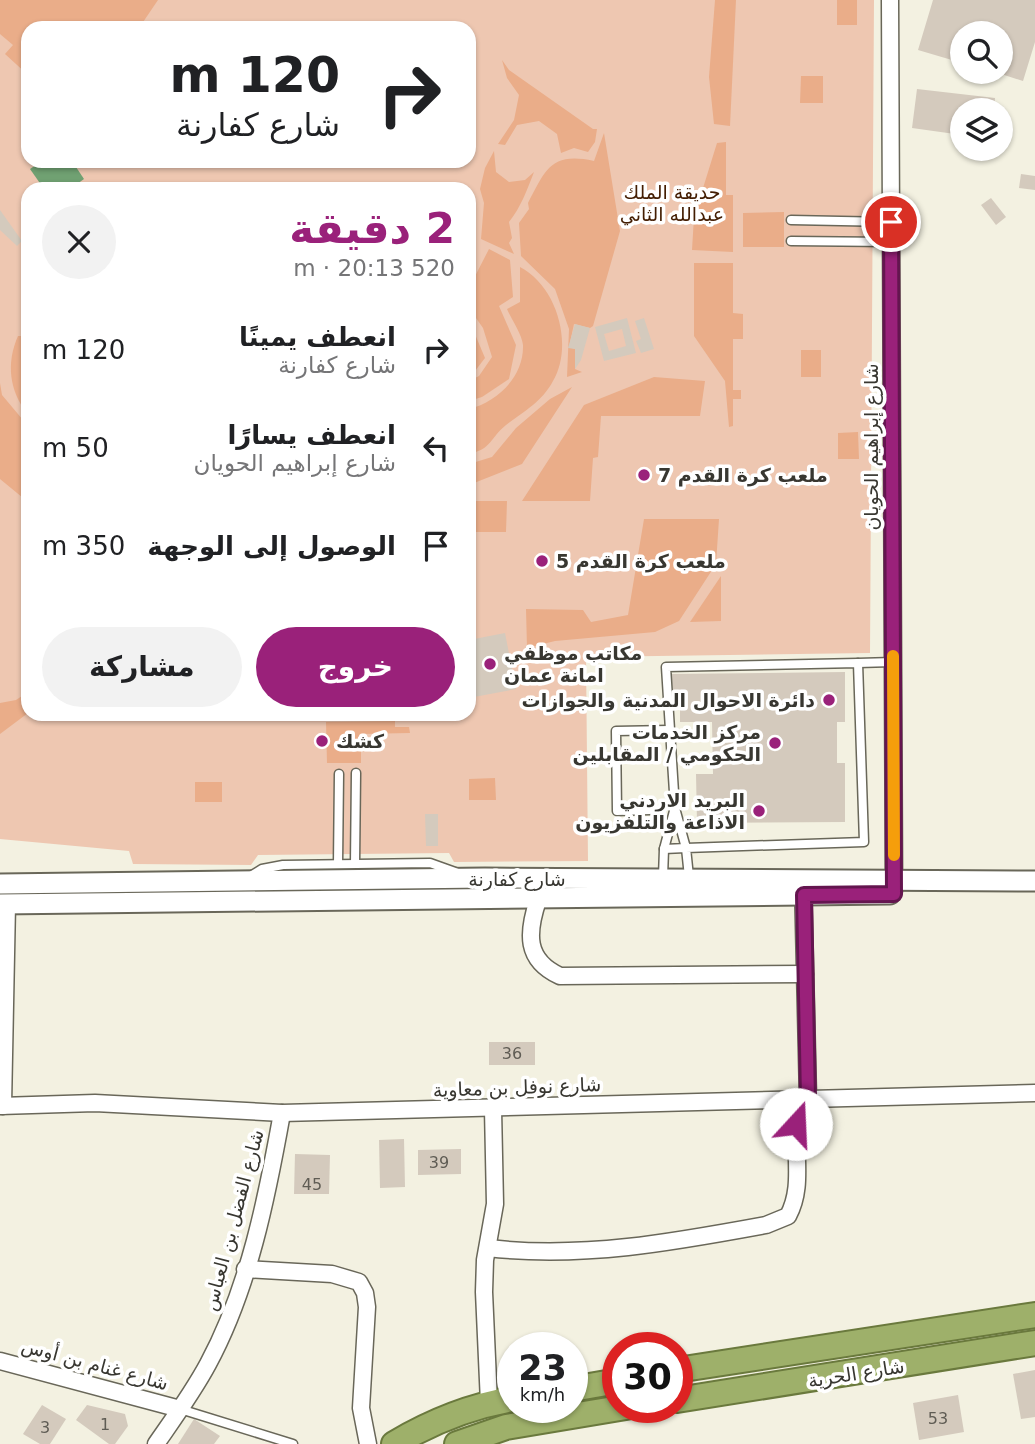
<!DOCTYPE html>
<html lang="ar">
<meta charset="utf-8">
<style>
body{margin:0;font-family:"DejaVu Sans",Vazirmatn,sans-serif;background:#f2f2f2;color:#202124;direction:rtl;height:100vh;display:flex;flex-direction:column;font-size:26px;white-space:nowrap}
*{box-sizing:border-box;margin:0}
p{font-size:23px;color:#757577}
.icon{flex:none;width:38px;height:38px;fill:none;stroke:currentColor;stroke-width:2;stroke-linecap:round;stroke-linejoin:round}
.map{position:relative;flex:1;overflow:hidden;direction:ltr}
.drawer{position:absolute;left:21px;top:182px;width:455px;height:539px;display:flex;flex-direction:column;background:#fff;border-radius:21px;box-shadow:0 2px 5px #0004;direction:rtl}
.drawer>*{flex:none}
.top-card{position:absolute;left:21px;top:21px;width:455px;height:147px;border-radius:21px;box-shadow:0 2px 5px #0004;direction:rtl;background:#fff;color:#202124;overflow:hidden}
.fabs{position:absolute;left:950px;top:21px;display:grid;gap:14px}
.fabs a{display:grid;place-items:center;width:63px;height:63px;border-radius:50%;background:#fff;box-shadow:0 2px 5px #0004;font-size:35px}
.speed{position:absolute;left:497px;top:1332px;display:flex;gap:14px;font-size:35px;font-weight:700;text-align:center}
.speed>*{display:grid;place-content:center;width:91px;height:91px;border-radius:50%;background:#fff;box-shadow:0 2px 5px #0004;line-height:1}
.speed small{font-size:18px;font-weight:400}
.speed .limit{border:10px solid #d22;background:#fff;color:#111}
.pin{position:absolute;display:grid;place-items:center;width:60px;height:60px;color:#fff;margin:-30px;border:4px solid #fff;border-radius:50%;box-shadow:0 2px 7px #0007}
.me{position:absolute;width:77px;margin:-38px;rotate:20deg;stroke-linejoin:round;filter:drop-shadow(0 0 5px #0008)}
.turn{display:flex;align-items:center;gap:24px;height:147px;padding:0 21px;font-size:32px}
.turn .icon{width:91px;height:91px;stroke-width:2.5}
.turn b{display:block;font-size:49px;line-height:60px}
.round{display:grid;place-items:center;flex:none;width:74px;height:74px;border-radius:37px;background:#f2f2f2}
.summary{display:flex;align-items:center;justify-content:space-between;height:119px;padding:0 21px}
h1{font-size:42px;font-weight:600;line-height:52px;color:#9a217a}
.primary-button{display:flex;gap:14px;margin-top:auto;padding:14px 21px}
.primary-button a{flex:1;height:80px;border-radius:42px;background:#9a217a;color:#fff;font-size:28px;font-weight:600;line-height:80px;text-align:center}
.primary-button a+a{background:#f2f2f2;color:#202124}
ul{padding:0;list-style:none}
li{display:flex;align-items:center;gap:21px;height:98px;padding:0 21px}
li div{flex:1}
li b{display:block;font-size:26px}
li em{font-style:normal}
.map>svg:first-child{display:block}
.green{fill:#eec7b1;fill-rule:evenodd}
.forest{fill:#eaad89}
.water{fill:#70a172}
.building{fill:#d4cabd;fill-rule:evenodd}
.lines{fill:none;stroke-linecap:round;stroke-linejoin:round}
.service-casing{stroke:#696759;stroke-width:11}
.minor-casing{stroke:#696759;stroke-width:19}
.tertiary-casing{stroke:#696759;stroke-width:23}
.trunk-casing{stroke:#6a793d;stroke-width:28}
.service{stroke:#fff;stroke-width:8}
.minor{stroke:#fff;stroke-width:16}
.tertiary{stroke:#fff;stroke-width:19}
.trunk{stroke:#9eb06a;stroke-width:24}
.route-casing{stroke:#64154f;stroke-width:18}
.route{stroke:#9a217a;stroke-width:12}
.slow{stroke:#f59e0b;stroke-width:12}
.poi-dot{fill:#9a217a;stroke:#fff;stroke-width:2.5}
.labels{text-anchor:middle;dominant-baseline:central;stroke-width:7;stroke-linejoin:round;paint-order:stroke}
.number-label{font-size:16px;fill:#5f5c54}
.park-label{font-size:19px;fill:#431d02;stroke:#fff}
.street-label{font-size:19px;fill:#383731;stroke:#fff}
.poi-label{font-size:19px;font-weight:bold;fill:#383731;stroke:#fff;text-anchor:start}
</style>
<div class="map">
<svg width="1035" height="1444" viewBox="0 0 1035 1444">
<rect width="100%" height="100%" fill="#f3f1e1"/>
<path class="green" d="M0,0H874L870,653L586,657L588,861L454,862L449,853L258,855L251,865L133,864L129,851L0,839ZM28,28H469V161H28ZM28,189H469V714H28Z"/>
<g class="forest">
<path d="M0,0H158L139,28H28V75L5,54L13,45L0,34Z"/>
<path d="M715,0H736L730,126L714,124L709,77Z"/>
<rect x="837" y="0" width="20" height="25"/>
<path d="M502,60L509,70L593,129H597L595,142L588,152L574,148L561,153L557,134L539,121L517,125L505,145L498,144L514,120L519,95L507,78Z"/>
<path d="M801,76H823V103H800Z"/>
<path d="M604,133L620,231L593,326L590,328L574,324L569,347L575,349V369L582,372L567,377L569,329L555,289L521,256L519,223L529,209L528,203C546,169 551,152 594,161Z"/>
<path d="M726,142V195H733V252L692,250L694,217L717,143Z"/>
<path d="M494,151L496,172L509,182L525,180L534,172C527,190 521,207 509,222L512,238L509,243L514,254L481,239L484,203L480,189L485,168Z"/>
<path d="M784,212V247H743V213Z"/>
<path d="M489,249L510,260L513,297L499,306L516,345L509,379L482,397L469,401V381L479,376L492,357L483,328L469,308V288Z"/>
<path d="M694,263H733V313L743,314V339H733V390H741V399H733V426L729,427L725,381L694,336Z"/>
<path d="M520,267C557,286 574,345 553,381C542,402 523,412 506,425C490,438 492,449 469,454L472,431L469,409C497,402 524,377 523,345C522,334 511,319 507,309L520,302Z"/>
<path d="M469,320L485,358L475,371L469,373Z"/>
<path d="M18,336H28V415C9,391 6,363 18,336Z"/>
<rect x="801" y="350" width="20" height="27"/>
<path d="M654,377L705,381L700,416H601L598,457L593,458L590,501H522L584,405Z"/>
<path d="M0,383L2,395L28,426V502L0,479Z"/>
<path d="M572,387L522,464L469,485V464L492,457L516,428L550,399Z"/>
<path d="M858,432L859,459H838V433Z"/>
<path d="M469,501H507L506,532H469Z"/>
<path d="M644,519H719L716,564L679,621L655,632L555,641L527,648L526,609L583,610L591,622L628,615Z"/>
<path d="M721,576V621L690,622Z"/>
<path d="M28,692V713L0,734V703L16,700Z"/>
<path d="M395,721V727H409L410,733L361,734V763H327L326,722Z"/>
<path d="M495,778L496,800H469V779Z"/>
<rect x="195" y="782" width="27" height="20"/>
</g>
<path class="water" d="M42,161H72L84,179L70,189H44L30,169Z"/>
<g class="building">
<path d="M933,0H1035V42L1023,81L995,72H1001V33H962V63L918,50Z"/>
<path d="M917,89L995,98L994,110H962V135L912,128Z"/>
<path d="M1021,174L1035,176V190L1019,188Z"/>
<path d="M991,198L1006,217L996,225L981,205Z"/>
<path d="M0,210L22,241L17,246L0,230Z"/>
<path d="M627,318L636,353L604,361L595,327ZM622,329L626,346L609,351L604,334Z"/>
<path d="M644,318L654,349L641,353L636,341L641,339L635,321Z"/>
<path d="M575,324L590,328L581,360L575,369V349L568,348Z"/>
<path d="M505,633L516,689L474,697L469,702V640Z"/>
<path d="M845,672V722H837V763H845V822L697,823L696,774H713L712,722H680V694H670V674Z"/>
<path d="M425,814H438V846H426Z"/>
<rect x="489" y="1042" width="46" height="23"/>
<path d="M404,1139L405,1187L380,1188L379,1140Z"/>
<path d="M461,1149V1174L418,1175V1150Z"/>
<path d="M295,1154L330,1155L329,1194H294Z"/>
<path d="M1035,1370V1417L1021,1419L1013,1374Z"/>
<path d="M958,1395L964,1432L919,1440L913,1403Z"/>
<path d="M42,1405L66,1419L50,1444H40L23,1434Z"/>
<path d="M87,1405L125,1414L128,1426L115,1444H109L76,1420Z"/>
<path d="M194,1419L220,1436L214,1444H178Z"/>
</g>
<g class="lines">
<defs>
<g id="service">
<path d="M791,220L891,222"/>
<path d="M791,241L891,242"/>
<path d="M858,663L893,662"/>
<path d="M650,810L617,811L616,731L669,730"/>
<path d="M664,849L686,848L864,842L858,663L666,667L675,808L686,848L689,877"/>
<path d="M338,864L339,774"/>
<path d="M355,864L356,773"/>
<path d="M249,877L262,869L283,865L430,863L458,873"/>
<path d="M663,877L664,849L674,811"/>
<path d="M180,1409L293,1444"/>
</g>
<g id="minor">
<path d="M890,0L894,891"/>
<path d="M538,900C527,933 525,960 560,976L805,974"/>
<path d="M0,1106L95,1103L282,1113L1035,1093"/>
<path d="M3,1106L7,904"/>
<path d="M488,1248C582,1259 674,1242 766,1225L788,1216C809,1177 784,1135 808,1098L803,883"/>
<path d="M245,1269L332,1274L359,1282L365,1293L367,1307L361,1408L368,1444"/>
<path d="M0,1361L180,1409"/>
<path d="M489,1403L484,1292L485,1260L495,1204L493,1109"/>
<path d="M156,1444C174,1418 193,1392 208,1364C249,1288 267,1197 282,1113"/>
</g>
<g id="tertiary">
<path d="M0,884L485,878L1035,881"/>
<path d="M0,904L890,894"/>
</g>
<g id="trunk">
<path d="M677,1370L1035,1315"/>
<path d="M572,1389L618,1381"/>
<path d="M677,1400L1035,1343"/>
<path d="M394,1444C431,1422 470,1406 513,1399"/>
<path d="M457,1444L506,1427L626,1407"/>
</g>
</defs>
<use href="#service" class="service-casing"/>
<use href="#minor" class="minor-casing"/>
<use href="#tertiary" class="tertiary-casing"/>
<use href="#trunk" class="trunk-casing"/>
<use href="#service" class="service"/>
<use href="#minor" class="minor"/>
<use href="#tertiary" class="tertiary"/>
<use href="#trunk" class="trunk"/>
</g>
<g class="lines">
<defs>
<path id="route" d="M796,1124L808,1098L804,895L894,894L891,222"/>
</defs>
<use href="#route" class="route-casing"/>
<use href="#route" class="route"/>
<path class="slow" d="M893,656L894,855"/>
</g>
<g class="poi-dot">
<circle cx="644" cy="475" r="7"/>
<circle cx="542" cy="561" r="7"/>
<circle cx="490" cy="664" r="7"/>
<circle cx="829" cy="700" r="7"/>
<circle cx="322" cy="741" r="7"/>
<circle cx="775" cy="743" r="7"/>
<circle cx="759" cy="811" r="7"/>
</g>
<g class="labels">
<g class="number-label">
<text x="512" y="1053">36</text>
<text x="439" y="1162">39</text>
<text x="312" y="1184">45</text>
<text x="938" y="1418">53</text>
<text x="105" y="1424">1</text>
<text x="45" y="1427">3</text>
</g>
<g class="park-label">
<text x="672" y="192">حديقة الملك<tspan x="672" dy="22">عبدالله الثاني</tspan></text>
</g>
<g class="street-label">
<text transform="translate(871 447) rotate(-90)">شارع إبراهيم الحويان</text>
<text x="517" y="879">شارع كفارنة</text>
<text transform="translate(517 1087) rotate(-2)">شارع نوفل بن معاوية</text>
<text transform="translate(233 1220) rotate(-75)">شارع الفضل بن العباس</text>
<text transform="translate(95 1364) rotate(15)">شارع غنام بن أوس</text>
<text transform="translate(856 1373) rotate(-9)">شارع الحرية</text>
</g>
<g class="poi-label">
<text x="658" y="475">ملعب كرة القدم 7</text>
<text x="556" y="561">ملعب كرة القدم 5</text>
<text x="504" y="653">مكاتب موظفي<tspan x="504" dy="22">امانة عمان</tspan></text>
<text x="815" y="700" text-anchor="end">دائرة الاحوال المدنية والجوازات</text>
<text x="761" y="732" text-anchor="end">مركز الخدمات<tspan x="761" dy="22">الحكومي / المقابلين</tspan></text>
<text x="336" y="741">كشك</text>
<text x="745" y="800" text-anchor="end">البريد الاردني<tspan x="745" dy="22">الاذاعة والتلفزيون</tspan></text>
</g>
</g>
</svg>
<div class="fabs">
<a><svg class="icon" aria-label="search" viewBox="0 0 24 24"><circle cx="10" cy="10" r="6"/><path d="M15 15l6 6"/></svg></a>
<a><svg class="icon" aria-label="layers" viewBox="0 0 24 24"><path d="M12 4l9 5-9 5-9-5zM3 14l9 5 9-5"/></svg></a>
</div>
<div class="speed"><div>23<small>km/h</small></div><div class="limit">30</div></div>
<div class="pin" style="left:891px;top:222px;background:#d93025"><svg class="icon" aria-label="arrive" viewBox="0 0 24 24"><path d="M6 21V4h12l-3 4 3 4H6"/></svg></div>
<svg class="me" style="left:796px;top:1124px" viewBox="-20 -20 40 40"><circle r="19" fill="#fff"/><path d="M0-13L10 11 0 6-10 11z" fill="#9a217a"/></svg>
<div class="top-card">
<div class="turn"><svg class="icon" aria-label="right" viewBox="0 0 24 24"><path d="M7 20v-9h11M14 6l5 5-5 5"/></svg><div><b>120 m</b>شارع كفارنة</div></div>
</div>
<section class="drawer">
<div class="summary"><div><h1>2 دقيقة</h1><p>520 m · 20:13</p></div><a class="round"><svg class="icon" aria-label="close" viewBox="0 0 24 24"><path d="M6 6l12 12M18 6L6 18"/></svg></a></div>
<ul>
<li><svg class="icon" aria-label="right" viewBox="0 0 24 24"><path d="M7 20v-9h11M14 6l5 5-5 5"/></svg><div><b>انعطف يمينًا</b><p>شارع كفارنة</p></div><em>120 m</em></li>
<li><svg class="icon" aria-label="left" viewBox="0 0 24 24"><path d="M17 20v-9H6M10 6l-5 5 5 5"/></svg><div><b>انعطف يسارًا</b><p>شارع إبراهيم الحويان</p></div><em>50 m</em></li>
<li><svg class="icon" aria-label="arrive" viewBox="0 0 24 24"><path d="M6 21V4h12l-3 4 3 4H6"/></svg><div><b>الوصول إلى الوجهة</b></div><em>350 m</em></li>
</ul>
<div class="primary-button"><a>خروج</a><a>مشاركة</a></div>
</section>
</div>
